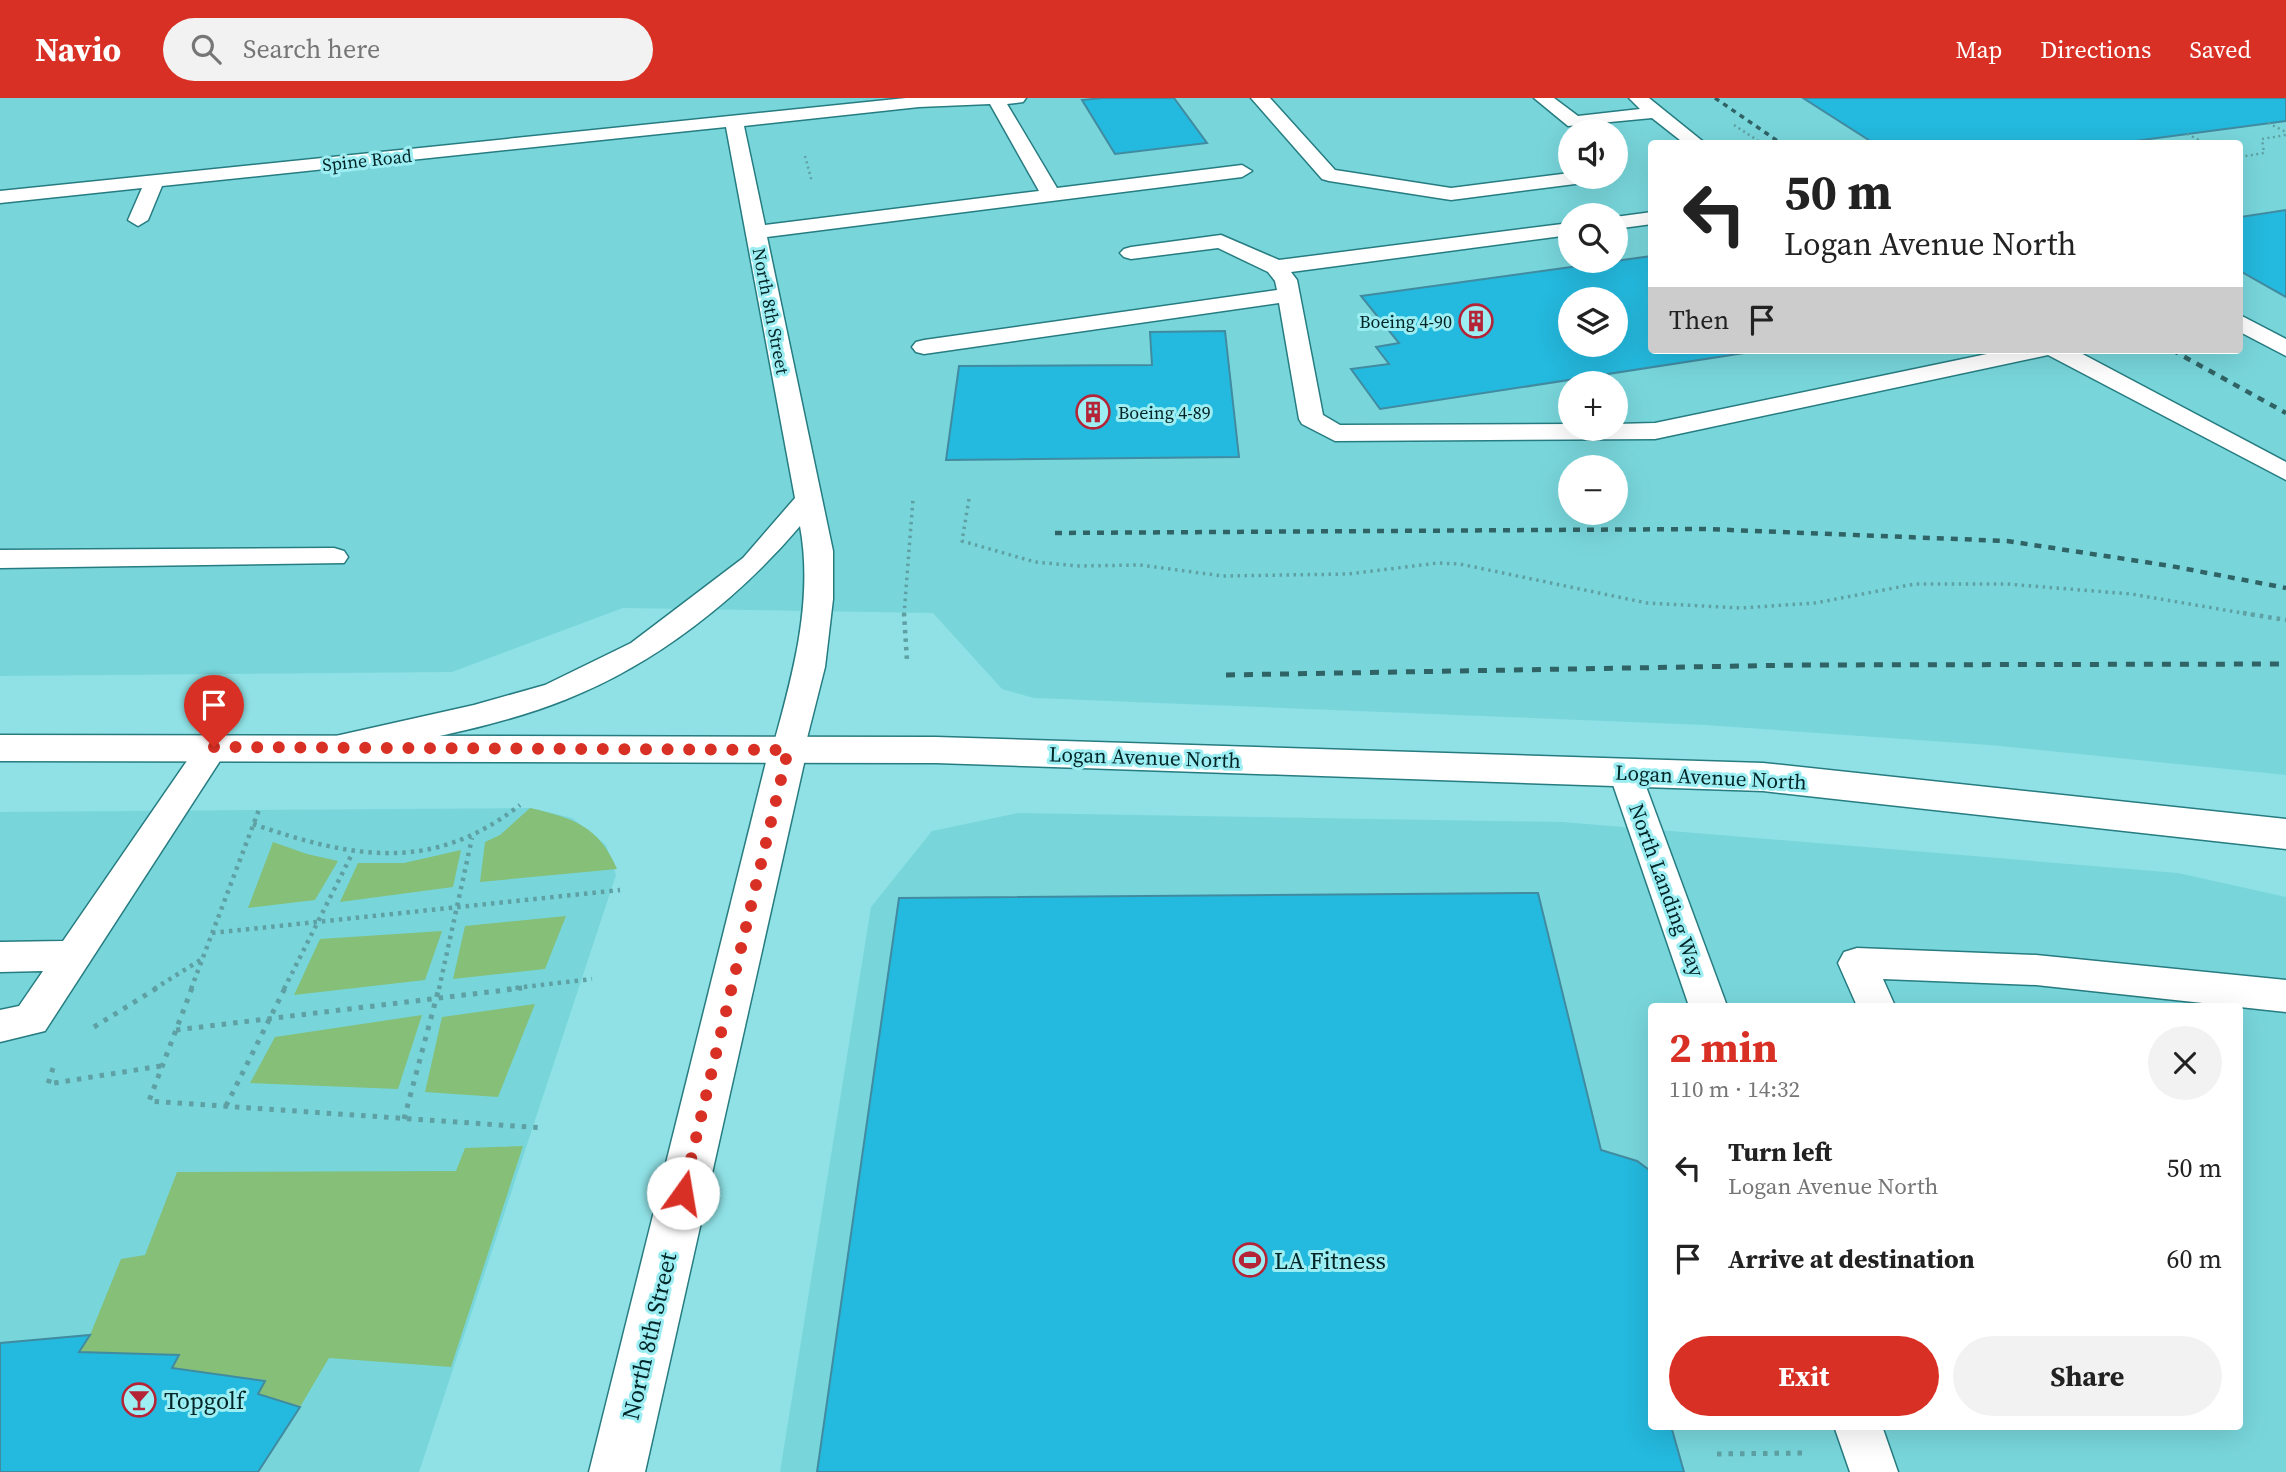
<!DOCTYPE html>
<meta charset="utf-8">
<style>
body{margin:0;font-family:"Source Serif 4",serif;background:#f2f2f2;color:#222;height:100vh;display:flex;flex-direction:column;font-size:26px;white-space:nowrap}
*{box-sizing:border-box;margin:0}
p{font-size:23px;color:#767676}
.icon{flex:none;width:38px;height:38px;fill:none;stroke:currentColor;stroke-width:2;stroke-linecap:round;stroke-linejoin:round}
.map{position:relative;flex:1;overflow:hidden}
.side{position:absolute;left:1648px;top:905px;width:595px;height:427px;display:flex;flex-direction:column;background:#fff;border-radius:7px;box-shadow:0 7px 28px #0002}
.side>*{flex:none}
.hud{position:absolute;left:1648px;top:42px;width:595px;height:214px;border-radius:7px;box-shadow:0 7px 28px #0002;background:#fff;color:#222;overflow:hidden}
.controls{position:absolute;left:1558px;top:21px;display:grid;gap:14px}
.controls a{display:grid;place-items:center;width:70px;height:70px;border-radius:50%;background:#fff;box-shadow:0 7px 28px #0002;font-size:35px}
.pin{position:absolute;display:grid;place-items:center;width:60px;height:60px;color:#fff;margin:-72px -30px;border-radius:50% 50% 50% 0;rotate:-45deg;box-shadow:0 0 7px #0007}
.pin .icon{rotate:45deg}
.me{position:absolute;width:77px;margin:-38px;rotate:13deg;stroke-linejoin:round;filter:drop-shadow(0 0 5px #0008)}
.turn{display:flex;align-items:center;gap:24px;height:147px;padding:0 21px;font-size:32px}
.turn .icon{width:91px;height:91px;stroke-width:2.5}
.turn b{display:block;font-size:49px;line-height:60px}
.then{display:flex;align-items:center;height:66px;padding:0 21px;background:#0003;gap:14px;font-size:26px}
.round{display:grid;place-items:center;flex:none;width:74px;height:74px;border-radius:37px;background:#f2f2f2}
.head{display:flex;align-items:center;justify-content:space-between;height:119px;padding:0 21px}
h1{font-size:42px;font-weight:700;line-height:52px;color:#d93025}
.primary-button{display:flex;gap:14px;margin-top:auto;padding:14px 21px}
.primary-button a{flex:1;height:80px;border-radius:42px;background:#d93025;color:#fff;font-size:28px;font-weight:700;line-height:80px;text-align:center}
.primary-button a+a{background:#f2f2f2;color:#222}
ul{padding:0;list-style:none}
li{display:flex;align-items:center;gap:21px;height:91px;padding:0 21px}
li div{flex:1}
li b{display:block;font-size:26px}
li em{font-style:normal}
header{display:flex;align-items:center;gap:42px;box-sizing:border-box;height:98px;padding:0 35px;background:#d93025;color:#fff}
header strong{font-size:33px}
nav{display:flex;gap:38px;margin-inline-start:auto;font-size:24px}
.search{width:490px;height:63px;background:#f2f2f2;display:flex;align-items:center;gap:18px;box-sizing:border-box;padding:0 24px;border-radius:38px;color:#767676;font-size:26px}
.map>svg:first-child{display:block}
.built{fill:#78d6db;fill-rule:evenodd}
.green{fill:#85bf78}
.building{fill:#24b9de;stroke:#418ba1;stroke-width:2;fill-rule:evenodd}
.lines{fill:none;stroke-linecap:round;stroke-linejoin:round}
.service-casing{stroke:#267c80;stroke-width:3}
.tertiary-casing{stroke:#267c80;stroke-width:3}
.secondary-casing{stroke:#267c80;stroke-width:3}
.path-far3{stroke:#5ea0a3;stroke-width:2.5;stroke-dasharray:2 3.5;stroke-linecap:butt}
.path-far2{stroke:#5ea0a3;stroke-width:3.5;stroke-dasharray:2.5 4.5;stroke-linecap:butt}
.path-far1{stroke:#5ea0a3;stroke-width:4.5;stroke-dasharray:3.5 5;stroke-linecap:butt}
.path{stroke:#5ea0a3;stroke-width:5;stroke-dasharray:4.5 7;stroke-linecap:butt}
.service{fill:#fff;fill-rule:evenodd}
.tertiary{fill:#fff;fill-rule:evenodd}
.secondary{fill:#fff;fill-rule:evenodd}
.rail-far2{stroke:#306365;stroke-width:3.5;stroke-dasharray:5 5;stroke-linecap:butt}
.rail-far1{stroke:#306365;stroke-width:4.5;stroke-dasharray:7 7;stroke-linecap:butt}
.rail{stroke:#306365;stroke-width:5;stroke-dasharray:9 9;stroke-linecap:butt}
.route{stroke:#d93025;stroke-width:12;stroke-dasharray:0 21.6}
.labels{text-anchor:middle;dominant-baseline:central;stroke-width:6;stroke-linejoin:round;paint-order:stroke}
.far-street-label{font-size:18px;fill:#012527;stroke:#9ceef2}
.far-poi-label{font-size:18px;fill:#012527;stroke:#9ceef2;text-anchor:end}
.street-label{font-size:21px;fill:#012527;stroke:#9ceef2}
.near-poi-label{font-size:24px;fill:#012527;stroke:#9ceef2;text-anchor:start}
.near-street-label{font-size:24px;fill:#012527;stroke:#9ceef2}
</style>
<header>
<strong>Navio</strong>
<div class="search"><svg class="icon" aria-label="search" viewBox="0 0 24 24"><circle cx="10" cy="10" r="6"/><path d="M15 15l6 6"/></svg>Search here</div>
<nav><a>Map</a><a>Directions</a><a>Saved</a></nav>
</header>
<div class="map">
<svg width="2286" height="1374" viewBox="0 0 2286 1374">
<rect width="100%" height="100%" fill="#8fe1e5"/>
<g class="built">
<path d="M0,0H2286V677L1989,647L1705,627L1034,600L1002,591L933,515L623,510L452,574L0,578ZM1570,33H1615V79H1570ZM1652,46H2240V252H1652ZM1570,117H1615V163H1570ZM1570,201H1615V247H1570ZM1570,285H1615V331H1570ZM1570,369H1615V415H1570Z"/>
<path d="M530,710L572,720L606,747L616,777L419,1374H0V714Z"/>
<path d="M1018,715L1563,724L2178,775L2286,799V1374H780L871,809L932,733ZM1652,908H2240V1328H1652Z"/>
</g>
<g class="green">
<path d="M530,710C573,720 599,728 617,771L480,784L485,744L500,737Z"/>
<path d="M273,744L307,756L338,763L315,802L248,810Z"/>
<path d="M461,752L453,789L340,804L358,765H404Z"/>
<path d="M566,818L545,871L453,881L465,828Z"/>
<path d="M442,833L425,882L294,897L320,841Z"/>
<path d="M535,906L498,999L425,994L442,919Z"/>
<path d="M422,917L398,991L250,985L275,939Z"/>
<path d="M523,1048L451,1269L329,1260L300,1309L258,1296L264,1282L172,1270L179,1257L79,1254L90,1237L121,1161L145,1157L177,1074L456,1073L465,1050Z"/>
</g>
<g class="building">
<path d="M1102,0H1174L1207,45L1115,56L1082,2Z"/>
<path d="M1803,0H2286V23L2112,46H1875Z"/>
<path d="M2286,112V199L2240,173V119Z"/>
<path d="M1652,158V252H1764L1380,311L1351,271L1389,266L1376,249L1399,245L1361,198ZM1570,201H1615V247H1570Z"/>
<path d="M1225,233L1239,359L946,362L959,268L1152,267L1150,234Z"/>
<path d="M1538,795L1601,1052L1637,1063L1652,1074V1328H1671L1684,1374H817L899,800Z"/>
<path d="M90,1237L79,1254L179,1257L172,1270L265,1283L258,1296L300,1309L258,1374H0V1245Z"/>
</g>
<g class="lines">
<defs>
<g id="service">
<path d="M906,0H1026L1023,4L1007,6L1057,90L1242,67L1252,73L1242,79L767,139L833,453V501L825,569L804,652L799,660L788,663L777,660L772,652C792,580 814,503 800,428C738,501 657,565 567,601C496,630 415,642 340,659L329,656L324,648L329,640L340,637L474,607L545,587L631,545L743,460L795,400L726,29L162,88L148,122L138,128L128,122L142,90L0,105V93ZM990,6L1039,93L765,127L744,28L919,9Z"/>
<path d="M1251,0H1270L1335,72L1451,90L1570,75V79H1593L1583,85L1451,102L1329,83L1322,81Z"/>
<path d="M1534,0H1554L1578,18L1640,11L1629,0H1649L1706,46H1685L1652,20L1568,28Z"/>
<path d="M1652,114V126L1615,131V119Z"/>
<path d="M1570,125V137L1291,174L1297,182L1323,317L1340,327L1570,326V331H1615V326L1655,325L2006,252H2075L2286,364V382L2048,257L1655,341L1335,343L1302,326L1299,321L1279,205L924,256L916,254L912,249L916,244L924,242L1277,192L1275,183L1268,174L1218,150L1131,161L1124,159L1120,155L1124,151L1131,149L1221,137L1279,162Z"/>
<path d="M2240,217L2286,241V258L2240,234Z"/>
<path d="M334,450L344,453L348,459L344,465L0,470V452Z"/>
<path d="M213,638L224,641L229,649L45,933L0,944V912L19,908L43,873L0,874V844L63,843L202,641Z"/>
<path d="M1625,663L1637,667L1641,675L1727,908H1689L1609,675L1613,667Z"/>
<path d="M1857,850L2036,857L2286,882V914L2036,887L1883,881L1895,908H1857L1838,865L1844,854Z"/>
<path d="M1834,1328H1882L1898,1374H1850Z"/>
</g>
<path id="tertiary" d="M788,639L801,643L807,652L645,1374H589L769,652L775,643Z"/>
<path id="secondary" d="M0,637L936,639L1763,665L2286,721V751L1763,693L936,665L0,663Z"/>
</defs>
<use href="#service" class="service-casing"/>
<use href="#tertiary" class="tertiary-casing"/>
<use href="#secondary" class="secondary-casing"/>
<g class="path-far3">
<path d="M2268,25L2286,34"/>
<path d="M1734,27L1763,46"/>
<path d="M2187,36L2207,46"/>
<path d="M805,58L812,84"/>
<path d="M2240,59L2264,55L2262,41L2286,37"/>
</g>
<g class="path-far2">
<path d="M969,401L962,443L1035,464L1079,468L1140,467L1223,478L1348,476L1438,465L1460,466L1647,505L1741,510L1815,505L1915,486H2007L2131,496L2254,517"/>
<path d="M904,517L913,401"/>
</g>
<g class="path-far1">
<path d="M904,515L907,563"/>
<path d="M2243,515L2286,522"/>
<path d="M253,726C352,760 432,776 520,707"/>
<path d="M212,835L620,792"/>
<path d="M154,891L202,861"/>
<path d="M191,891L260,709"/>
<path d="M284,891L353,754"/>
<path d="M439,891L472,740"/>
<path d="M507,891L592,881"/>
</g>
<g class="path">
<path d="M192,890L149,1003L544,1030"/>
<path d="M94,929L157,890"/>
<path d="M176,932L522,890"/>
<path d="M53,970L48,986L161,968"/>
<path d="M226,1008L285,890"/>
<path d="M404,1021L439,890"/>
<path d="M1717,1356L1804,1355"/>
</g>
<use href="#service" class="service"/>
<use href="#tertiary" class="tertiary"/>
<use href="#secondary" class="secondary"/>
<path class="rail-far2" d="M1715,0L1782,46"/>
<g class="rail-far1">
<path d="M2172,252L2286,315"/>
<path d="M1055,435L1705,431L2007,443L2171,468L2286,490"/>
</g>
<path class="rail" d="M1226,577L1801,567L2286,566"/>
</g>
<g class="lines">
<path class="route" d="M214,649L788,652L683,1095"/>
</g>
<defs>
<symbol id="building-ring" viewBox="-11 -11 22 22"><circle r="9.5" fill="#9ceef2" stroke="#b52337" stroke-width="1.5"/><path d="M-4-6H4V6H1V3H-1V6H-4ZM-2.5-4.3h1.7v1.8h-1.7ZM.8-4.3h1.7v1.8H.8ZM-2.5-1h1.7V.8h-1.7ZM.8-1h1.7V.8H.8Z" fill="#b52337"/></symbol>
<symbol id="stadium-ring" viewBox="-11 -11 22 22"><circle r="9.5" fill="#9ceef2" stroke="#b52337" stroke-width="1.5"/><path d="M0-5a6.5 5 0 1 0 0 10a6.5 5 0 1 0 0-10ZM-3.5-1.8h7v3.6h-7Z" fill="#b52337"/></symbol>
<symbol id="bar-ring" viewBox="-11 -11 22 22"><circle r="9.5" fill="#9ceef2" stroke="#b52337" stroke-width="1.5"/><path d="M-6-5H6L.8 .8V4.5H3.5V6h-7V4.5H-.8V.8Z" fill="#b52337"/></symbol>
</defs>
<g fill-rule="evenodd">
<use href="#building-ring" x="1457" y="204" width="38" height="38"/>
<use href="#building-ring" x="1074" y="295" width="38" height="38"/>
<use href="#stadium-ring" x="1231" y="1143" width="38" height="38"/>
<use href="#bar-ring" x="120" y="1283" width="38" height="38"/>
</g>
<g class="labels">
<g class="far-street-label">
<text transform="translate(367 62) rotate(-6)">Spine Road</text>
<text transform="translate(771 213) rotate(79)">North 8th Street</text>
</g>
<g class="far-poi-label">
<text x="1452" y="223">Boeing 4-90</text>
<text x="1118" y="314" text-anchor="start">Boeing 4-89</text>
</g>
<g class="street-label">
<text transform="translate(1145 659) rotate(2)">Logan Avenue North</text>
<text transform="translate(1711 679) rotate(3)">Logan Avenue North</text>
<text transform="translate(1667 792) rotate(70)">North Landing Way</text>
</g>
<g class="near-poi-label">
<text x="1274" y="1162">LA Fitness</text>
<text x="164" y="1302">Topgolf</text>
</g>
<g class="near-street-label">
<text transform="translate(649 1238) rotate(-77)">North 8th Street</text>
</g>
</g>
</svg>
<div class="controls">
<a><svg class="icon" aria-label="sound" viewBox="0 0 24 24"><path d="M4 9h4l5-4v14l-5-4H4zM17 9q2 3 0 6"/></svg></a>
<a><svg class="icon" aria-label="search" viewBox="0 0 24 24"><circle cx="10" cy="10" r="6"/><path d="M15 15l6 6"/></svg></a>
<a><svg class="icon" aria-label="layers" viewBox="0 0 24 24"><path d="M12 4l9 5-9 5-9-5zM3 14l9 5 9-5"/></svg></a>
<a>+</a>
<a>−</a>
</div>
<div class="pin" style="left:214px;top:649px;background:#d93025"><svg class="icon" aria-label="arrive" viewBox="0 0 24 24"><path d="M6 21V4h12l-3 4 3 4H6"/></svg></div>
<svg class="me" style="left:683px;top:1095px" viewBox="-20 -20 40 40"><circle r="19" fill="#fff"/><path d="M0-13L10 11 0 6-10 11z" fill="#d93025"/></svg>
<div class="hud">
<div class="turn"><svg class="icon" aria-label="left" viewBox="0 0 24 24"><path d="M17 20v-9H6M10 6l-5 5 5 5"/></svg><div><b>50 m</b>Logan Avenue North</div></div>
<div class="then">Then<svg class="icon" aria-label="arrive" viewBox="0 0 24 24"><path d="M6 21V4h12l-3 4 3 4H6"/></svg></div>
</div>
<section class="side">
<div class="head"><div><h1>2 min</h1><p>110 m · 14:32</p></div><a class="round"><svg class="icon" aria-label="close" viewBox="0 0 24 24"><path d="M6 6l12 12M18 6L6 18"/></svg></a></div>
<ul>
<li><svg class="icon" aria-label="left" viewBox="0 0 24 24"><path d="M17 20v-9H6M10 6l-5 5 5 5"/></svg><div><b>Turn left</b><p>Logan Avenue North</p></div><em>50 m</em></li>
<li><svg class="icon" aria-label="arrive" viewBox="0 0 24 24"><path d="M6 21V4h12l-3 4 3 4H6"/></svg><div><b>Arrive at destination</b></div><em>60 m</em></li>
</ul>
<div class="primary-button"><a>Exit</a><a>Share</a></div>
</section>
</div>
